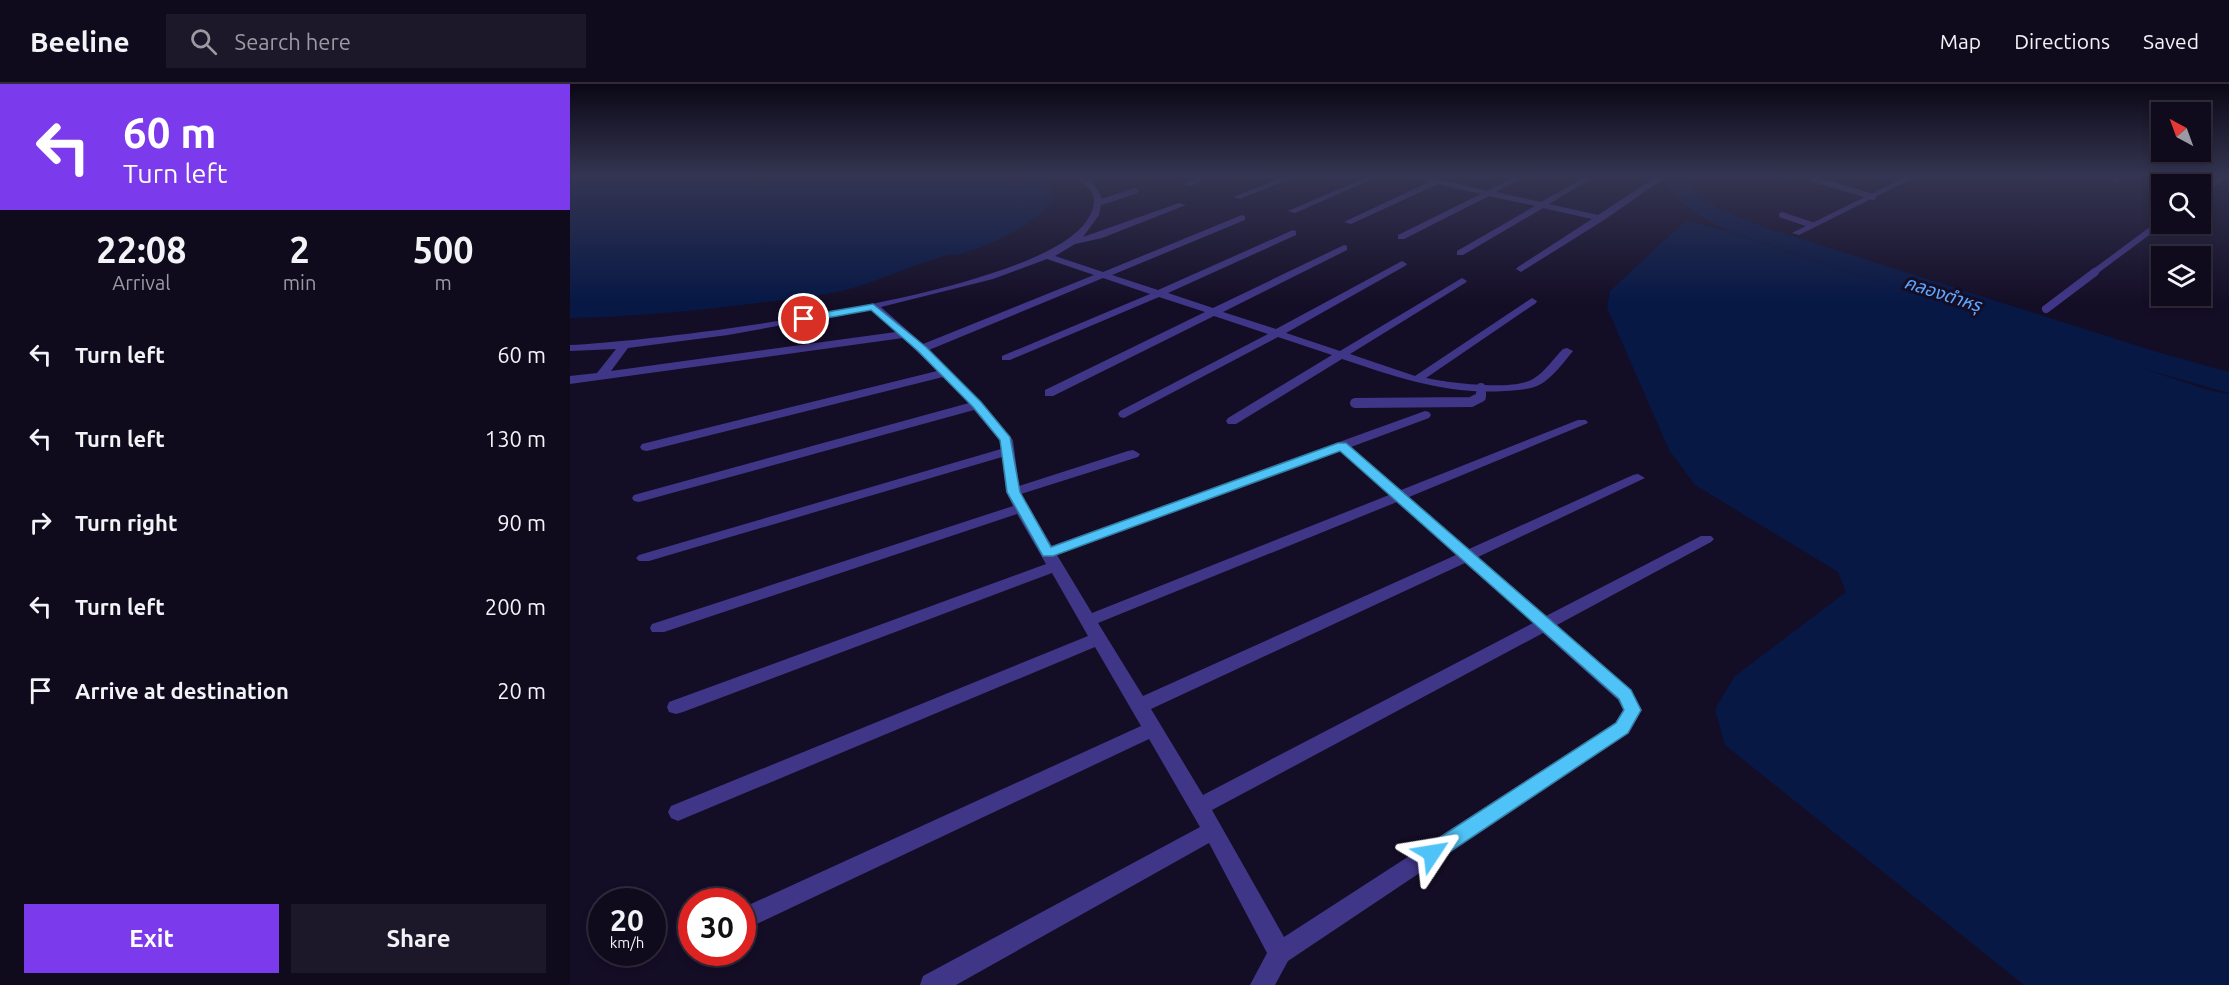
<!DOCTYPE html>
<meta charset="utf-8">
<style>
body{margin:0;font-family:Ubuntu,"Noto Sans Thai",sans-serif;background:#1d1829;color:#f1f3f6;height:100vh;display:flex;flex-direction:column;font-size:22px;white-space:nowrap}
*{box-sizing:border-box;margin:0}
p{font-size:20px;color:#9b9aa3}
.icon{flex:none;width:33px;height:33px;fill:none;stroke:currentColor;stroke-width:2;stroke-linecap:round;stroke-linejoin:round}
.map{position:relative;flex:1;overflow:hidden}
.drawer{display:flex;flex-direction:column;background:#0f0a1c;width:570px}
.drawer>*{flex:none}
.hud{background:#7c3aed;color:#fff;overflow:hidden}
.needle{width:39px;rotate:319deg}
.buttons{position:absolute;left:1581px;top:18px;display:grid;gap:12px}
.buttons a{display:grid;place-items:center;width:60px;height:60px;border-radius:0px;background:#0f0a1c;box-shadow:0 3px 9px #0003,0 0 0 2px #2f2b3b;font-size:30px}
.speed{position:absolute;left:18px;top:804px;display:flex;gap:12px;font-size:30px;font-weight:700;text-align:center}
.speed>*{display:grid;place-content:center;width:78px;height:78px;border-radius:50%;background:#0f0a1c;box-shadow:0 3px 9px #0003,0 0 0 2px #2f2b3b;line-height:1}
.speed small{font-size:15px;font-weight:400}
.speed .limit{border:9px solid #d22;background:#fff;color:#111}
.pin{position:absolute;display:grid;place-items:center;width:51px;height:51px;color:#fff;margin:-26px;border:3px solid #fff;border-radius:50%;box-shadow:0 2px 6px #0007}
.me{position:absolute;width:66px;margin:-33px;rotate:57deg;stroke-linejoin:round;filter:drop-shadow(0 0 4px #0008)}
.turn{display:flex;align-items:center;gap:21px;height:126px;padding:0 24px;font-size:27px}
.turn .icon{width:78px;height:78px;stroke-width:2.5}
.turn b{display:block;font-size:42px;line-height:51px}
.eta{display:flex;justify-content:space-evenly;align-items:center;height:102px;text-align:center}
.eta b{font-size:36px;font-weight:700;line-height:42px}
.action{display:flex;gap:12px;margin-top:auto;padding:12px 24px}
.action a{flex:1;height:69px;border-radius:0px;background:#7c3aed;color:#fff;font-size:24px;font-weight:700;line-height:69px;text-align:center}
.action a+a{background:#1d1829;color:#f1f3f6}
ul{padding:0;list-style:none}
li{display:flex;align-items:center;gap:18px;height:84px;padding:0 24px}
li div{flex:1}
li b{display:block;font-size:22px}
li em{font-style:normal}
header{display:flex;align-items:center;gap:36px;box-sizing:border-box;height:84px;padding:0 30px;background:#0f0a1c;border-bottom:2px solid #2f2b3b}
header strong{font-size:28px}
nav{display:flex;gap:33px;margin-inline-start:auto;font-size:21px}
.search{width:420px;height:54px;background:#1d1829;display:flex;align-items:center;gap:15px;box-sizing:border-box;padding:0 21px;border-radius:0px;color:#9b9aa3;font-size:22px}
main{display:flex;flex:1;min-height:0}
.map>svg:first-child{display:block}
.water{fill:#071845}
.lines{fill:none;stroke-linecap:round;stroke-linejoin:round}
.river{fill:#071845;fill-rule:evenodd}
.lane-far2{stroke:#403687;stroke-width:6}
.lane-far1{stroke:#403687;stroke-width:8}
.lane{stroke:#403687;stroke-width:10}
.street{fill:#403687;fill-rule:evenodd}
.route{fill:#4fc3f7;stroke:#337fa1;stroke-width:1.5}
.labels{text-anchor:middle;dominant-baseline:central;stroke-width:6;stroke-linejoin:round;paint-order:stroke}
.far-water-label{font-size:18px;font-style:italic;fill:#60a8ff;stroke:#140d26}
</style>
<header>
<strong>Beeline</strong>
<div class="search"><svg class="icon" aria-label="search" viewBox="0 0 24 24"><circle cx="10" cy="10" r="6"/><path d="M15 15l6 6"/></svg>Search here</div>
<nav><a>Map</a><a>Directions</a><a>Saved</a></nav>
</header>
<main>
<section class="drawer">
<div class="hud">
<div class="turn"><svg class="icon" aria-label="left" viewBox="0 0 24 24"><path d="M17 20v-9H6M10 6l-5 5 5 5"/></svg><div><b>60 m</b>Turn left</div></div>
</div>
<div class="eta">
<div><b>22:08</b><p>Arrival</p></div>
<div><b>2</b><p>min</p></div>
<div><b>500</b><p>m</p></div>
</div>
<ul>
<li><svg class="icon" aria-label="left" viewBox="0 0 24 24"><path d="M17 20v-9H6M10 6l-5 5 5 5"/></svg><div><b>Turn left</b></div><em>60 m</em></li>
<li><svg class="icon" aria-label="left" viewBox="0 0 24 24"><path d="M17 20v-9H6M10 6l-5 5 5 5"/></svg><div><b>Turn left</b></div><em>130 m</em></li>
<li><svg class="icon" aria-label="right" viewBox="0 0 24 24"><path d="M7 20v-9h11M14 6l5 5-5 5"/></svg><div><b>Turn right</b></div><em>90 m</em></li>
<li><svg class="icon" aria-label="left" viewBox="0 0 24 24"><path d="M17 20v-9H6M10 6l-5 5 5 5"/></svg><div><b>Turn left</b></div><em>200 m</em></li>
<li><svg class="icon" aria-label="arrive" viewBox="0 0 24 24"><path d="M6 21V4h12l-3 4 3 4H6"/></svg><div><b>Arrive at destination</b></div><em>20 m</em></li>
</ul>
<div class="action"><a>Exit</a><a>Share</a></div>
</section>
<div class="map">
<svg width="1659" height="901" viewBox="0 0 1659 901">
<rect width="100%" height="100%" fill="#140d26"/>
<g class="water">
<path d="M0,93H471L479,99L484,114C472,137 413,166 388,170C383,171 379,170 374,172C338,182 304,200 267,208C239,214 210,216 181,220C121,227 61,233 0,234Z"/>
<path d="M1114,138H1124L1156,147L1638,306L1659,310V901H1454L1155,661L1145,625L1165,592L1276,508L1268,488L1125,401L1099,366L1061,279L1037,224L1040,207Z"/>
</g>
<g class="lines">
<path class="river" d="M1091,93H1113C1133,122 1168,134 1200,145L1587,268L1659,288V309L1563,282L1167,150C1135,137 1110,123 1091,93Z"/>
<g class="lane-far2">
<path d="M1244,95L1303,113"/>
<path d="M1546,96L1550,93"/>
<path d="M528,119L565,107"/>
<path d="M1212,131L1242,141"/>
<path d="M1523,189L1589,140"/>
</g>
<g class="lane-far1">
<path d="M1476,225L1525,188"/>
<path d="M911,303V310"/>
</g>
<path class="lane" d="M785,319L901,318L911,313V309"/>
<g class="street">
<path d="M503,93C518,92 527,101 532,115L529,131L513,153L609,119L616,121L532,154L505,160L485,172L533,188L672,131L675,132V136L542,191L588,206L723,146L726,147V151L598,209L643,224L774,161L777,162V166L653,228L706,245L832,177L837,180L835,182L716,249L770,267L892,194L897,197L895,199L780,270L845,292L962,214L967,217L966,219L856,294C880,299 942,307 963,295C975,288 984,274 993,265L997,264L1003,267C994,278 982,294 971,300C960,306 947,306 935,307C877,311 826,293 772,275L666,340H658L656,337L658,334L762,271L708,253L554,334L550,333L548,330L550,327L698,250L644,232L483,312H475V306L635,228L589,213L440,276H432V272L580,210L533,194L359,266L411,318L443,356L449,402L558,367L563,366L570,370L568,373L451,410L482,462L855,327L859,328L861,331L859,334L781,363L831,406L1008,336H1016L1018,339L839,413L899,465L1063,391L1068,390L1075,394L908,473L976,532L1131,452H1141L1144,455L1141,458L987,541L1061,606L1072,626L1059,649L718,877L705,901H680L697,869L639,759L386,901H350L353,892L630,743L579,655L172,847V824L571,642L525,563L115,734L108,737L101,734L98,728L101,722L518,552L482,489L113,628L106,630L99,628L97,623L99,618L476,480L447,430L94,548H82L80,544L82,540L443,422L436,408L432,373L79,477H69L66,474L69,471L431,365L430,357L404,326L69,418L64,417L62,414L64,411L399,319L373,293L77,367L72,366L70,363L72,360L367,287L333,254L0,300V292L27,289L46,265L0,267V261C91,257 479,211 519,133C524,125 526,115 521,107C516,101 509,97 503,93ZM477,175L524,191L353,260L311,223L423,195ZM301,225L326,248L41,287L58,264L158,251ZM770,367L819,411L522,529L487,471ZM827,418L886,471L573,612L528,539ZM895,479L963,539L633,711L581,625ZM973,549L1048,616L1053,626L1045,639L714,853L642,726Z"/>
<path d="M630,93H641L620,102L613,100Z"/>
<path d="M714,93H724L670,115L663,113Z"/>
<path d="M797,93H807L725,129L718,127Z"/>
<path d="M841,93L869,95L917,107L945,93H954L926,108L971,118L1015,93H1024L979,120L1028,131L1086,93L1093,95L1034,136L951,188L946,185L948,183L1022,135L973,124L893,171H887V167L965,122L919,112L834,155H828V151L911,110L868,100L781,140L774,138L859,98Z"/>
<path d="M1335,93H1345L1229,151L1222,149Z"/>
<path d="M1650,93H1659L1630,112V106Z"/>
<path d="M1592,136V140H1595L1586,142V138Z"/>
</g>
</g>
<linearGradient id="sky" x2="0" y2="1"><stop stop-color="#0b0715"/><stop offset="0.42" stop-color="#343552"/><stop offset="1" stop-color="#343552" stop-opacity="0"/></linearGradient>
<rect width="1659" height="219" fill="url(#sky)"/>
<path class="route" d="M303,220L356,263L411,318L440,353L450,408L481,463L768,359H776L1061,606L1071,626L1058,649L869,775L862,778L855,775L853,769L855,763L1046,639L1054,626L1049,615L770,367L483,472H473L437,408L430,356L403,323L348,267L301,226L234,238L229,235L234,232Z"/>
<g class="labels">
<g class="far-water-label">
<text transform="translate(1373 209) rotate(18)">คลองตำหรุ</text>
</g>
</g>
</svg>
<div class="buttons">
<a><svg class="needle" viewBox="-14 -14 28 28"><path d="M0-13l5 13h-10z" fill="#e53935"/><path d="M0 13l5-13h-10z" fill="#9b9aa3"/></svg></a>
<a><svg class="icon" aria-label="search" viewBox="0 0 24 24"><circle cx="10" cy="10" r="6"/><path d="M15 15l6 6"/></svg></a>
<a><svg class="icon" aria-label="layers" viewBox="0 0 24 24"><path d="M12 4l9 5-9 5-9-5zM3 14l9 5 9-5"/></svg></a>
</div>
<div class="speed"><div>20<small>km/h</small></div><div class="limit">30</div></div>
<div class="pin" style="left:234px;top:235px;background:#d93025"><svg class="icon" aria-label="arrive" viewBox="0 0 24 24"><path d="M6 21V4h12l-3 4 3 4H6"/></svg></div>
<svg class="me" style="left:862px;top:769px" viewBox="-20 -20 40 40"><path d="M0-17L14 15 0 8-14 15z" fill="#4fc3f7" stroke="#fff" stroke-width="4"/></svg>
</div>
</main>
